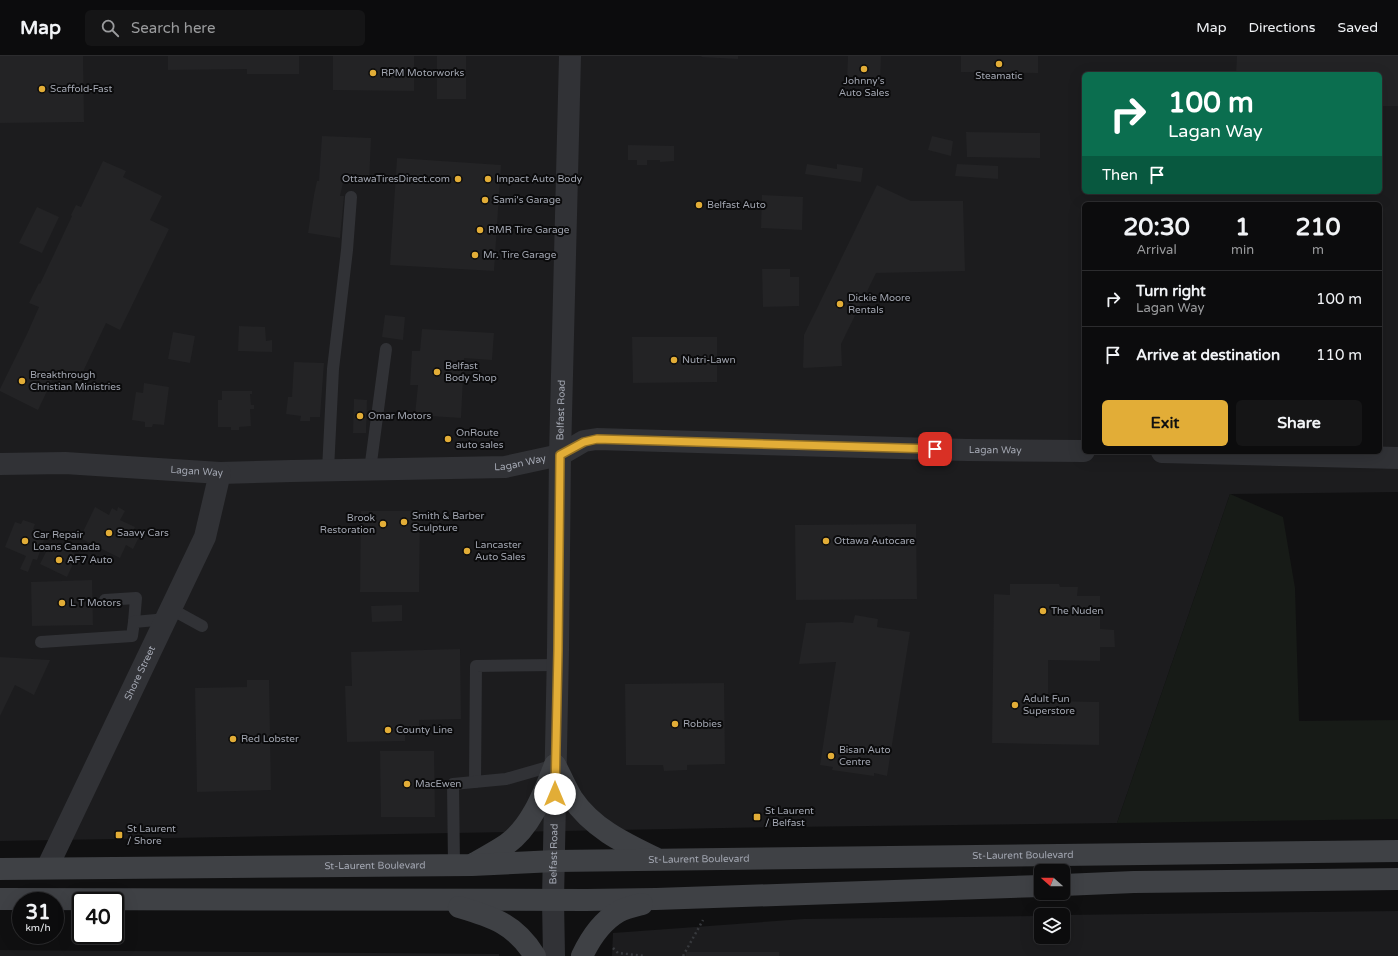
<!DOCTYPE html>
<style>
body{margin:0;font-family:"Varela Round",sans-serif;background:#151516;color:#f1f3f6;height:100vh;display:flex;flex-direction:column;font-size:15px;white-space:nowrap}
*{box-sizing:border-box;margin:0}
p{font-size:13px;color:#9a9b9d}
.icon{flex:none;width:22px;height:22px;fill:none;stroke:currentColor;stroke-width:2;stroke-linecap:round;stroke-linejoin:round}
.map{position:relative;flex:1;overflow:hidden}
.side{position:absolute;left:1082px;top:146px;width:300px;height:252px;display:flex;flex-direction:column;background:#0c0c0d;border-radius:6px;box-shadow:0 4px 16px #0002,0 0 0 1px #2c2c2e}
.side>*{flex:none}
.top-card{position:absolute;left:1082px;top:16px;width:300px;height:122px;border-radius:6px;box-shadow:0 4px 16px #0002,0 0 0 1px #2c2c2e;background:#0b6e4f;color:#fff;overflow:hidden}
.needle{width:26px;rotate:291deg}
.buttons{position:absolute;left:1034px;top:808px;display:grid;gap:8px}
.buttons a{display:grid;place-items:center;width:36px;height:36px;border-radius:6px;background:#0c0c0d;box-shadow:0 4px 16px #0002,0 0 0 1px #2c2c2e;font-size:20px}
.speed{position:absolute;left:12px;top:836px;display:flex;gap:8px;font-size:20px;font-weight:700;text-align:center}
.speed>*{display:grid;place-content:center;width:52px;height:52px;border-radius:50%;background:#0c0c0d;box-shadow:0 4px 16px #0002,0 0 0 1px #2c2c2e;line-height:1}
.speed small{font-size:10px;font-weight:400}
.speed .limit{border:2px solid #111;border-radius:6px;background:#fff;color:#111}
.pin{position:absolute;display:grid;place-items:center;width:34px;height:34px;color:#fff;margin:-17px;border-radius:8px;box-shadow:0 2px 6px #0006}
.me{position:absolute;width:44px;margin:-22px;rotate:0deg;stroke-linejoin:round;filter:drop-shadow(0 0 3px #0008)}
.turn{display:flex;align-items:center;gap:14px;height:84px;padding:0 20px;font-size:18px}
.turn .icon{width:52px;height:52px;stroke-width:2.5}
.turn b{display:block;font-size:28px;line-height:34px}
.then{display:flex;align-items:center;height:38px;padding:0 20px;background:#0003;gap:8px;font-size:15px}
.eta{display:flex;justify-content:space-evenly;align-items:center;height:68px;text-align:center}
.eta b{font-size:24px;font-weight:700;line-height:28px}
.cta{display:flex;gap:8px;margin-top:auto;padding:8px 20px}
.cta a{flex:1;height:46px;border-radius:6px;background:#e2ad37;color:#111;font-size:16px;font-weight:700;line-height:46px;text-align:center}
.cta a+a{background:#151516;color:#f1f3f6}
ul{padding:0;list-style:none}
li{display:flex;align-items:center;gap:12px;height:56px;padding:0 20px;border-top:1px solid #2c2c2e}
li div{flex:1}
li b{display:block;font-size:15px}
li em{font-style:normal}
header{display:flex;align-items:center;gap:24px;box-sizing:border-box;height:56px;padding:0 20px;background:#0c0c0d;border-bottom:1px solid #2c2c2e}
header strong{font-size:19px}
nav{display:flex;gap:22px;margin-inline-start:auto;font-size:14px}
.search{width:280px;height:36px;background:#151516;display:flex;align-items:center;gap:10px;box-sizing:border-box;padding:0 14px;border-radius:6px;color:#9a9b9d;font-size:15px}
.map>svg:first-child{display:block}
.built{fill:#1c1c1e;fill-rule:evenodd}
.green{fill:#171b17}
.building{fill:#232325}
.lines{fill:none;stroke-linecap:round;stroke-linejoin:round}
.path{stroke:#37393d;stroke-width:2.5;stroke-dasharray:2 3;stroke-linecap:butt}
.service{stroke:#313236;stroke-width:12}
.minor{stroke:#313236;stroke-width:22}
.tertiary{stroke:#313236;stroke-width:22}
.secondary{stroke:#3f4145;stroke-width:22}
.route-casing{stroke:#937024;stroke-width:10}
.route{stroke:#e2ad37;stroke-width:7}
.poi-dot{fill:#e2ad37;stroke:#0b0b0c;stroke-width:1.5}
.labels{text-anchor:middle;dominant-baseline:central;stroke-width:4;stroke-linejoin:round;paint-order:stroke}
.poi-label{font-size:10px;fill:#a2a6b1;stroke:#0b0b0c;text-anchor:start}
.street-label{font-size:10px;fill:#a2a6b1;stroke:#0b0b0c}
</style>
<header>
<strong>Map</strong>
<div class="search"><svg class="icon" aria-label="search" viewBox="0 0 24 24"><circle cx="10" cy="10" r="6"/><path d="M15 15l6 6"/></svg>Search here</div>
<nav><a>Map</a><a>Directions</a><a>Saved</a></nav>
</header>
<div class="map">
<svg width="1398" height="900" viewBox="0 0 1398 900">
<rect width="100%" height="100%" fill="#101011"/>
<g class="built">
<path d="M0,0H1398V436L1230,438L1117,767L784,771L0,785ZM1084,18H1380V136H1084ZM1084,148H1380V396H1084Z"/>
<path d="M1398,855V900H612L613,877L804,863L1041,860V881H1063V859Z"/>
<path d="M0,894L499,898V900H0Z"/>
</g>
<path class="green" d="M1230,438L1283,461L1295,532L1299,665L1398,664V763L1117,767Z"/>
<g class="building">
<path d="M0,0H83L84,66L0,67Z"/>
<path d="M168,0H299V18H247V13L168,14Z"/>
<path d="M333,0H414V35L333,34Z"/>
<rect x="437" y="0" width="29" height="43"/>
<path d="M702,0H738V3L701,1Z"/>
<path d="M848,0H881L880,26L847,25Z"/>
<path d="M961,0H1038V17L961,16Z"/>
<path d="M1237,0H1398V50H1380V18H1236Z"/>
<path d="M966,76L1040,77V102L967,101Z"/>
<path d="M322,80L371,82L369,128L343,127L340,140H344L340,182L308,177L314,139L317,125H319Z"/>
<path d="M932,80L953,85L951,100L928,94Z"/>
<path d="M628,89L674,90V105L660,106V104H647V109H637V104H628Z"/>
<path d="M397,102L501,109L494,215L390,209Z"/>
<path d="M103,105L126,115L123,121L162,140L150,164L169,173L120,274L106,267L79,324L57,314L38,354L0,335V333L27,278L39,251L29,247L39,227L40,228L72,160L71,159L76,149L81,151Z"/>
<path d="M807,108L837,113V108L863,112L861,126L805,118Z"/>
<path d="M957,108L998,110V123L955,120Z"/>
<path d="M877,129L911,145H963L965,215L876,217L841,288L842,310L804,312L803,311L804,279Z"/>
<path d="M762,139L803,141L802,174L761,172Z"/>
<path d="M37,151L59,161L42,197L19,187Z"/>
<path d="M762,213H790V221H799V250L763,251Z"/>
<path d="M385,259L405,261L403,284L382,281Z"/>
<path d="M239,270L265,271L266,285L272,284V296L238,295Z"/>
<path d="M422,273L494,277L492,304L464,302L461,362L415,359L418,329H410L412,295H420Z"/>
<path d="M173,276L195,280L190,307L168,303Z"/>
<path d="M632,281H717V326L633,327Z"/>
<path d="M294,306L324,307L320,361H310V365H300L301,360L286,358L288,341H292Z"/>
<path d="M144,327L169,331L164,369L153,368L152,371H145V366L132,364L136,336L143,337Z"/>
<path d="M222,335H230V344V335H252V338H250L251,349H254V353H250L251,370L239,371V374H231V371H218V344H222Z"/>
<path d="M354,343L367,344L366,377H353Z"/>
<path d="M95,451L109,459L112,452L117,455L118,451L125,455L120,464L135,471L133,475L140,479L133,493L126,489L120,502L80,482Z"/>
<path d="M361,455H420L419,536H360Z"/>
<path d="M23,464L35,468L33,473L46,478L37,504L33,503L28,516L20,513L26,500L5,491L15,466L21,468Z"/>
<path d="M916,468L917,543L796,544L795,469Z"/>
<path d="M51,486L77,499L67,521L40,508Z"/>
<path d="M92,524L93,569L32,570L31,526Z"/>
<path d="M1010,528H1059L1060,531H1078L1077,540H1100V573L1114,574L1115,591H1100V605L1048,604V645L1099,646V689L992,687L994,538L1010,539Z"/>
<path d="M402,549V565L372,566L371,550Z"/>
<path d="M855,559L878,563L877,571L910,576L887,720L874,717V720L832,714L833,711L820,709L836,606L799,608L806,567L842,566L853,567Z"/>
<path d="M460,593L461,663L419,664V676H405V685L347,686L345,630H352L351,596Z"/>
<path d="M0,601L50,604L34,639L15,629L0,660Z"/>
<path d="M247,624H269L271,734L197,736L195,632L247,631Z"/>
<path d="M724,627L725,708L687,709V714L664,715L663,709H626L625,628Z"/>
<path d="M380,695H434L435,761H381Z"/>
<rect x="686" y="896" width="93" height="4"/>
</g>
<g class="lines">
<g class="path">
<path d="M613,892L618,897L645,900"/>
<path d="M683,900L703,864"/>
</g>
<g class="service">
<path d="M328,414L333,313L347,194L351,141"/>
<path d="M370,414L386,293"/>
<path d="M105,544L136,542L134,566"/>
<path d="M171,553L202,570"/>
<path d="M41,586L132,580L134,566L167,563"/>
<path d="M475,726L476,610L558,609"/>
<path d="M454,809L453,728L506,723L555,709"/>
</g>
<g class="minor">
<path d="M1162,396L1398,402"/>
<path id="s1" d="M0,408L65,407L220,417L292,415L505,411L560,399L584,385L597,383L967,394L1084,395"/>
<path id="s2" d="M47,812L205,481L220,417"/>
</g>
<path class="tertiary" id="s3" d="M554,900L553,844L558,594L560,399L570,0"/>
<g class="secondary">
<path d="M555,709C561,720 566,732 572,742C592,772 624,787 655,802"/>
<path d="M475,807C485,801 497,795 507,788C532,770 544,736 555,709"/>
<path id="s4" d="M0,813L472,809L555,805L1398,795"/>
<path d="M1063,829L1134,826L1398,823"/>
<path d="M0,843L586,844L656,843L1041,830"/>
<path d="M459,851C493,861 515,868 535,900"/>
<path d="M582,900C590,883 601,866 618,856C625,852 634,850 642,848"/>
</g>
</g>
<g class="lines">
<defs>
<path id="route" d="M555,738L558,594L560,399L584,386L597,383L935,393"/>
</defs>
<use href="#route" class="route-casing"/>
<use href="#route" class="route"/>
</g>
<g class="poi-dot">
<circle cx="999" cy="8" r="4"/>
<circle cx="864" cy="13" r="4"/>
<circle cx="373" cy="17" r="4"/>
<circle cx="42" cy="33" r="4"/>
<circle cx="458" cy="123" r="4"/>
<circle cx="488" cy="123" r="4"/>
<circle cx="485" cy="144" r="4"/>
<circle cx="699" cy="149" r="4"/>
<circle cx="480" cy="174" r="4"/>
<circle cx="475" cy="199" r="4"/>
<circle cx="840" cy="248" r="4"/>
<circle cx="674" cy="304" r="4"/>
<circle cx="437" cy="316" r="4"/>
<circle cx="22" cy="325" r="4"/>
<circle cx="360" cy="360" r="4"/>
<circle cx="448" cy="383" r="4"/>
<circle cx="404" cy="466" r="4"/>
<circle cx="383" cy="468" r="4"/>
<circle cx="109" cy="477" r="4"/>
<circle cx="25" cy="485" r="4"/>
<circle cx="826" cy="485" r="4"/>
<circle cx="467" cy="495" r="4"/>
<circle cx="59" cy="504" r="4"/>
<circle cx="62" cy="547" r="4"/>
<circle cx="1043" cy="555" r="4"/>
<circle cx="1015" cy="649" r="4"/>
<circle cx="675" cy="668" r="4"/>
<circle cx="388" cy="674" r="4"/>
<circle cx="233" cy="683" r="4"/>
<circle cx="831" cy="700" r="4"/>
<circle cx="407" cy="728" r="4"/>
<rect x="753" y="757" width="8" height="8" rx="2"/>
<rect x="115" y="775" width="8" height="8" rx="2"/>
</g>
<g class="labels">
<g class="poi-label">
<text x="381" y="17">RPM Motorworks</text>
<text x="999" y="20" text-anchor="middle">Steamatic</text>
<text x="864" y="25" text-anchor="middle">Johnny's<tspan x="864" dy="12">Auto Sales</tspan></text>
<text x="50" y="33">Scaffold-Fast</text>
<text x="450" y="123" text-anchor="end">OttawaTiresDirect.com</text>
<text x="496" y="123">Impact Auto Body</text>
<text x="493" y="144">Sami's Garage</text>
<text x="707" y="149">Belfast Auto</text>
<text x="488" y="174">RMR Tire Garage</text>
<text x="483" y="199">Mr. Tire Garage</text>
<text x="848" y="242">Dickie Moore<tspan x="848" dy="12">Rentals</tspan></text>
<text x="682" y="304">Nutri-Lawn</text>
<text x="445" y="310">Belfast<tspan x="445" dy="12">Body Shop</tspan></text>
<text x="30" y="319">Breakthrough<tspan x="30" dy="12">Christian Ministries</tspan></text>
<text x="368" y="360">Omar Motors</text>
<text x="456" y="377">OnRoute<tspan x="456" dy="12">auto sales</tspan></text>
<text x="412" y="460">Smith &amp; Barber<tspan x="412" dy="12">Sculpture</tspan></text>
<text x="375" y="462" text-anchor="end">Brook<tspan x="375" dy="12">Restoration</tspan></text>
<text x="117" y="477">Saavy Cars</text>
<text x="33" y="479">Car Repair<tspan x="33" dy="12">Loans Canada</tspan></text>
<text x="834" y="485">Ottawa Autocare</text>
<text x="475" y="489">Lancaster<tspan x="475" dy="12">Auto Sales</tspan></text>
<text x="67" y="504">AF7 Auto</text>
<text x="70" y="547">L T Motors</text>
<text x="1051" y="555">The Nuden</text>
<text x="1023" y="643">Adult Fun<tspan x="1023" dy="12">Superstore</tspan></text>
<text x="683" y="668">Robbies</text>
<text x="396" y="674">County Line</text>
<text x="241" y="683">Red Lobster</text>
<text x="839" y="694">Bisan Auto<tspan x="839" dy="12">Centre</tspan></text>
<text x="415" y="728">MacEwen</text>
<text x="765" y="755">St Laurent<tspan x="765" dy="12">/ Belfast</tspan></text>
<text x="127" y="773">St Laurent<tspan x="127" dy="12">/ Shore</tspan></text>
</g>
<g class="street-label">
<text stroke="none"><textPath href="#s3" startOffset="546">Belfast Road</textPath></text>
<text stroke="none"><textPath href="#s1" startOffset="1001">Lagan Way</textPath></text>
<text stroke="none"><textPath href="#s1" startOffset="521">Lagan Way</textPath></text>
<text stroke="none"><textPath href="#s1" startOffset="197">Lagan Way</textPath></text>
<text stroke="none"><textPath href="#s2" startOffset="216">Shore Street</textPath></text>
<text stroke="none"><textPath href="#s3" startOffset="102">Belfast Road</textPath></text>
<text stroke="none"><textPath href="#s4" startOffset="1023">St-Laurent Boulevard</textPath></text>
<text stroke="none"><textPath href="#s4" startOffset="699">St-Laurent Boulevard</textPath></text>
<text stroke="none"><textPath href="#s4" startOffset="375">St-Laurent Boulevard</textPath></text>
</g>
</g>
</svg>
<div class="buttons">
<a><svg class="needle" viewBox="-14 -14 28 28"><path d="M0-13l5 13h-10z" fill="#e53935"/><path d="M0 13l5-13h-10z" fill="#9a9b9d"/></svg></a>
<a><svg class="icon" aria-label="layers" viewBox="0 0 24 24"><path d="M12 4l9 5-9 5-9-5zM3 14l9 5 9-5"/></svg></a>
</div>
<div class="speed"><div>31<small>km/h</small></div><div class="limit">40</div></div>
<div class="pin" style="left:935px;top:393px;background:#d93025"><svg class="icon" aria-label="arrive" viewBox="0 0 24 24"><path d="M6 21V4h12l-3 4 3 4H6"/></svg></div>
<svg class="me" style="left:555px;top:738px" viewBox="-20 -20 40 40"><circle r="19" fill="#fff"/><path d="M0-13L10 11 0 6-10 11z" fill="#e2ad37"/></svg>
<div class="top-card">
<div class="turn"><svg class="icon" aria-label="right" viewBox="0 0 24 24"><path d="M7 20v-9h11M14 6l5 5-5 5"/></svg><div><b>100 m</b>Lagan Way</div></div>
<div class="then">Then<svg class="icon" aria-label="arrive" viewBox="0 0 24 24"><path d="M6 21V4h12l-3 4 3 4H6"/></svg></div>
</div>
<section class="side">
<div class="eta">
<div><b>20:30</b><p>Arrival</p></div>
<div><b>1</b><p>min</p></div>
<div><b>210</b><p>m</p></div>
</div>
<ul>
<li><svg class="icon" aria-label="right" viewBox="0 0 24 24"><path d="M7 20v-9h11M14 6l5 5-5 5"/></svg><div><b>Turn right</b><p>Lagan Way</p></div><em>100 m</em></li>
<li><svg class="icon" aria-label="arrive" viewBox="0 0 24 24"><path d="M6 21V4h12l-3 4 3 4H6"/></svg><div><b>Arrive at destination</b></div><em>110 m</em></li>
</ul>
<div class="cta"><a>Exit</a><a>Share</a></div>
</section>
</div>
